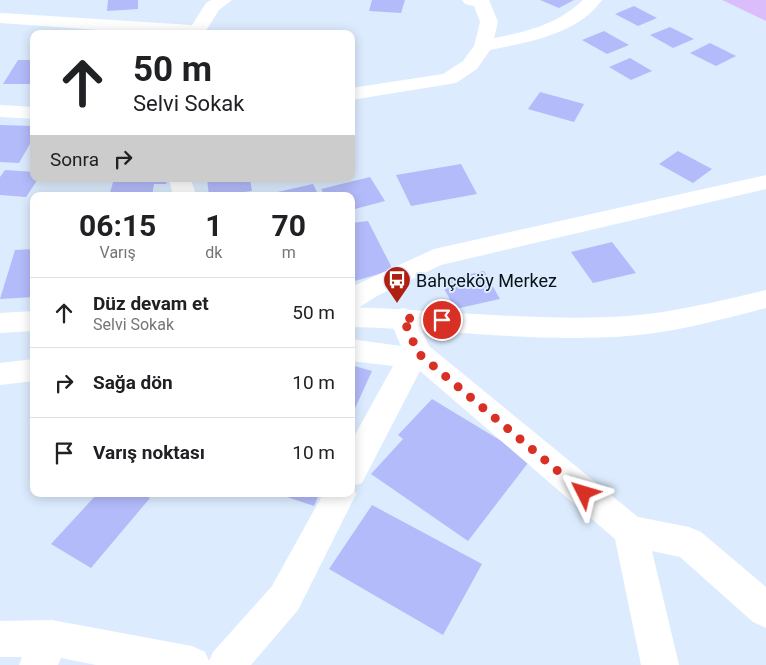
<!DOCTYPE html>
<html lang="tr">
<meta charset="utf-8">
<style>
body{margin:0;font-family:Roboto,sans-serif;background:#f6f6f6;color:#202124;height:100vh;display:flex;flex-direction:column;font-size:19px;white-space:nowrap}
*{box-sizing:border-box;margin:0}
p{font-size:16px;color:#757577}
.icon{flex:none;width:28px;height:28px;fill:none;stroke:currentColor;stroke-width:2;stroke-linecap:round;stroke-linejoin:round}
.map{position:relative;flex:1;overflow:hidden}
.sheet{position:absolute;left:30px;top:192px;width:325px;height:305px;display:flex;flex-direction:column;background:#fff;border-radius:10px;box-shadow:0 2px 12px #0003}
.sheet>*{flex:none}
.hud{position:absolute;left:30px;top:30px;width:325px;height:152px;border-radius:10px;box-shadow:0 2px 12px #0003;background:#fff;color:#202124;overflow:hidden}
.pin{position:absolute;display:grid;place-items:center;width:42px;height:42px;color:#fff;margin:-21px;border:2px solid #fff;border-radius:50%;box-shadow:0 1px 5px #0007}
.me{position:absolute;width:55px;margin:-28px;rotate:310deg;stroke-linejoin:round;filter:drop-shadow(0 0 4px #0008)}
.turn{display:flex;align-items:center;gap:18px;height:105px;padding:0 20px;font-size:22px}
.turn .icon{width:65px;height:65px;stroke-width:2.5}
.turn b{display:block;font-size:35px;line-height:42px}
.then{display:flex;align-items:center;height:48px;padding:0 20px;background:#0003;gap:10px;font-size:19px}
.eta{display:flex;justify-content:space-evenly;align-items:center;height:85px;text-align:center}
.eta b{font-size:30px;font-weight:700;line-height:35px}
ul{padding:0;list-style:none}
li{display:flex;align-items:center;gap:15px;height:70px;padding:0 20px;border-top:1px solid #e0e0e0}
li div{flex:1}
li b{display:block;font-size:19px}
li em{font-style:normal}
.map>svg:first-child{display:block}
.green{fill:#dcbdfb}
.building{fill:#b3bbfb}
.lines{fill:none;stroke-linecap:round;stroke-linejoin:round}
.minor{fill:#fff;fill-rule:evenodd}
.major{fill:#fff;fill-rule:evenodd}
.route{stroke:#d93025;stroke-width:9;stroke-dasharray:0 16.2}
.labels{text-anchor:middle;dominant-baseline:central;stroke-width:4;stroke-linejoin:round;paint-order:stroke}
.poi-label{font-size:18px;fill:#091018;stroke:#dcecfe;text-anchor:start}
</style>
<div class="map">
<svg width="766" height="665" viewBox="0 0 766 665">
<rect width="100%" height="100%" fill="#dcecfe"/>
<path class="green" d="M722,0H766V21Z"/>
<g class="building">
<path d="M108,0H138V9L107,11Z"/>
<path d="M372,0H405L401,13L369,11Z"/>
<path d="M540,0H574L559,8Z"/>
<path d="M634,6L657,18L638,26L615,14Z"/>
<path d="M670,27L694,39L673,48L650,35Z"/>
<path d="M604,31L629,45L607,54L582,40Z"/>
<path d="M710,43L736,56L716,66L690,53Z"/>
<path d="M630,58L652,71L631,80L609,67Z"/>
<path d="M18,60H34V84H3Z"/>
<path d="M540,92L584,104L574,122L528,109Z"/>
<path d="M0,125L34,126V137L19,163L0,162Z"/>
<path d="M678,151L712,169L693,183L659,164Z"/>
<path d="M461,164L477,194L411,206L396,175Z"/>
<path d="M5,170L34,172V179H38L26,197L0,195V177Z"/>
<path d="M370,177L385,201L351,210V196H325L321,189Z"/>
<path d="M114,179H168L166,184H154L152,196H109Z"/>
<path d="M207,179H250L252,191L209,196Z"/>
<path d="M313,184L319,196H274L273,193Z"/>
<path d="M368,221L393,270L351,282V223Z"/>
<path d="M612,242L636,273L593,283L571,252Z"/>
<path d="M34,249V297L0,299L15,250Z"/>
<path d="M484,271L500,299L455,309L440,281Z"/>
<path d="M351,365L372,371L351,417Z"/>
<path d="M432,399L531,459L468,541L371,474L403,439L398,435Z"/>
<path d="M97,494H141L150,498L91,568L51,544Z"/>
<path d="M278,494H319L314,506Z"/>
<path d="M372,505L482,564L443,635L329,569Z"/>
</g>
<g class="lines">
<g class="minor">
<path d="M211,0H232L219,10L204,34H156L0,23V13H2L192,25L206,3Z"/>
<path d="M462,0H489L498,22L494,38C529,31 556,25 583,0H602C577,35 528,42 490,50L477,69L456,83L351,100V88L443,74L463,61L474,46L480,22L474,6L465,4Z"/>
<path d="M0,105L34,107V119L0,117Z"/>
<path d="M766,175V189L441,265L377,296L360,307L351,309V287L434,249Z"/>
<path d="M169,179H191L196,196H173Z"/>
<path d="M403,308L413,311L429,346L638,517L689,527L701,532L766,587V628L753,622L680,557L652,551L679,665H641L615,539L420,371L362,483L353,486L356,494L298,610L251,665H96L61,658L58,665H19L22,657H0V621L52,620L192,646L205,652L209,661L213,652L272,586L323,494H351V442L393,366L351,361V339L401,346L389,318L393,311Z"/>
<path d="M34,359V381L0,385V363Z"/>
</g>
<g class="major">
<path d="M766,290V308C720,320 676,332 628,336C536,343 443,329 351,327V307C443,310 536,322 628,316C676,312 720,301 766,290Z"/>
<path d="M34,311V331L0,333V313Z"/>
</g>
</g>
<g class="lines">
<path class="route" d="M442,320L403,318L418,353L584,493"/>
</g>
<defs>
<symbol id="bus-pin" viewBox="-11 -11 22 30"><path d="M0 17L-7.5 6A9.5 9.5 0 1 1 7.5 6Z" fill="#af2011" stroke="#dcecfe"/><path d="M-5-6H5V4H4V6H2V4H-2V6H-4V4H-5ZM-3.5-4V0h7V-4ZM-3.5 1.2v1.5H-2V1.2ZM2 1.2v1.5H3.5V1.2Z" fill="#fff"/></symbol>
</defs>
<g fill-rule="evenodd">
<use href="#bus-pin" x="381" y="264" width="32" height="43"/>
</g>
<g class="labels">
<g class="poi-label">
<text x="416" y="280">Bahçeköy Merkez</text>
</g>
</g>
</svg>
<div class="pin" style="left:442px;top:320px;background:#d93025"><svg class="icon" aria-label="arrive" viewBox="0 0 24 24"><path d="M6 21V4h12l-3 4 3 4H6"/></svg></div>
<svg class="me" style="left:584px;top:493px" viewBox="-20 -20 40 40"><path d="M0-17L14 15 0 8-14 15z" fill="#d93025" stroke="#fff" stroke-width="4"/></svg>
<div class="hud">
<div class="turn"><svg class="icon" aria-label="ahead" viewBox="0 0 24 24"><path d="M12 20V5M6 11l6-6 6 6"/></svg><div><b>50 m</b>Selvi Sokak</div></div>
<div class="then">Sonra<svg class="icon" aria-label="right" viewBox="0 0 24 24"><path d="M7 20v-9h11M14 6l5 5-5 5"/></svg></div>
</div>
<section class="sheet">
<div class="eta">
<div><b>06:15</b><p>Varış</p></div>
<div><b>1</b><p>dk</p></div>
<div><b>70</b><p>m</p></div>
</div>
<ul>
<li><svg class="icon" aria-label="ahead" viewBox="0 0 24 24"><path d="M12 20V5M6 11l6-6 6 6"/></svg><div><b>Düz devam et</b><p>Selvi Sokak</p></div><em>50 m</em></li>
<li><svg class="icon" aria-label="right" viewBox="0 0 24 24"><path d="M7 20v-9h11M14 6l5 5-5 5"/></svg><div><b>Sağa dön</b></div><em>10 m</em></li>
<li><svg class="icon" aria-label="arrive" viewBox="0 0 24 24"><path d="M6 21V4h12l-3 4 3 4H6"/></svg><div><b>Varış noktası</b></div><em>10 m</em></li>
</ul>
</section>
</div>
